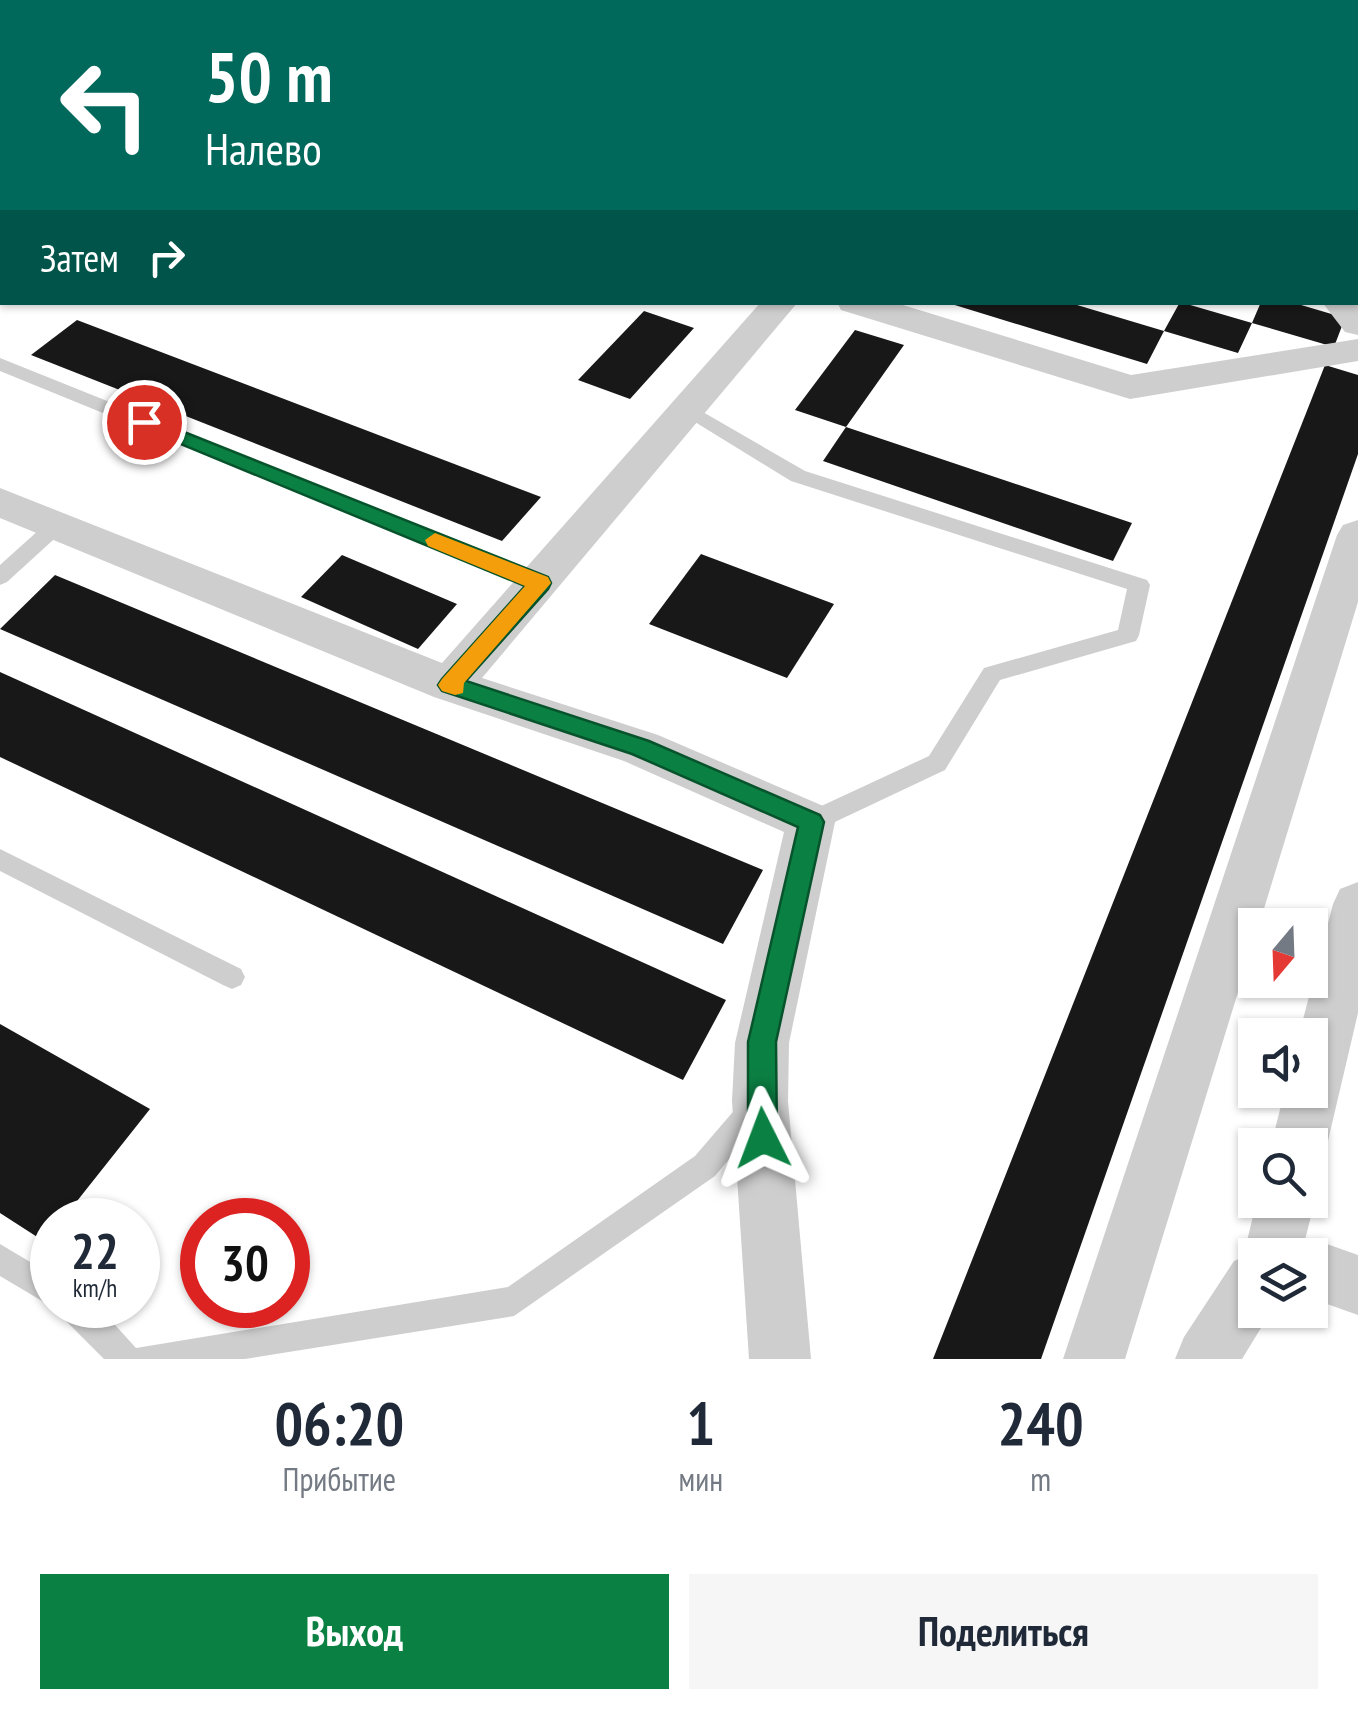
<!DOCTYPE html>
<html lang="ru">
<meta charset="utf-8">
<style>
body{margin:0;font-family:"PT Sans Narrow",sans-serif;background:#f6f6f7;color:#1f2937;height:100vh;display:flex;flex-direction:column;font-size:38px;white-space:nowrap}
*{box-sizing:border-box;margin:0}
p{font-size:32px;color:#747a83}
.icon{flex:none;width:55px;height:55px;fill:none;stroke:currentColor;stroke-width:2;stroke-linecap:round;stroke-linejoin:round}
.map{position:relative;height:1359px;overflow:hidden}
.panel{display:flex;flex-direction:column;background:#fff;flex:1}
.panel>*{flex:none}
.top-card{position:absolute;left:0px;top:0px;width:1360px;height:305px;box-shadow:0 2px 8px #0004;background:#00695c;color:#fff;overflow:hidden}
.needle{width:65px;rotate:199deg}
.tools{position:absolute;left:1238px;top:908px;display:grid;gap:20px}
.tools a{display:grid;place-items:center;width:90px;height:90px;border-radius:0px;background:#fff;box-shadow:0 2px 8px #0004;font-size:50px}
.speed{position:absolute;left:30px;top:1198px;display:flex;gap:20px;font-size:50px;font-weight:700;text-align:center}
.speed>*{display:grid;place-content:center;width:130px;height:130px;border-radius:50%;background:#fff;box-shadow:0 2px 8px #0004;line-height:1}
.speed small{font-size:25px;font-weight:400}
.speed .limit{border:15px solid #d22;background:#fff;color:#111}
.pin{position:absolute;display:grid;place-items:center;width:85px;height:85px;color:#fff;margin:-42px;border:5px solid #fff;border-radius:50%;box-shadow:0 2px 10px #0007}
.me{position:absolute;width:110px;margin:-55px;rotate:357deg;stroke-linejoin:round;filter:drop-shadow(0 0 8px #0008)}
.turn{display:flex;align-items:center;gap:35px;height:210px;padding:0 40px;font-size:45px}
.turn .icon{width:130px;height:130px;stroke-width:2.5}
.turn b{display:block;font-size:70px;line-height:85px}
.then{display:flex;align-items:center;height:95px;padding:0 40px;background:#0003;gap:20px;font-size:38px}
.eta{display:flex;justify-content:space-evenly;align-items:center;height:170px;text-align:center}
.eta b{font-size:60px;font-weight:800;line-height:70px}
.cta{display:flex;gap:20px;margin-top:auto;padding:20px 40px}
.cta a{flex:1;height:115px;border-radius:0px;background:#0b8043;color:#fff;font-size:40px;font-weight:800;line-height:115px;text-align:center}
.cta a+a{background:#f6f6f7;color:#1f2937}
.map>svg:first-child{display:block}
.building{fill:#181818}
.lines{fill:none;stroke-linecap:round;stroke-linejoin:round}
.service{fill:#cecece;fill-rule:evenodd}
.minor{fill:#cecece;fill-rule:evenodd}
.route{fill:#0b8043;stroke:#07532c;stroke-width:2.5}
.slow{fill:#f59e0b}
</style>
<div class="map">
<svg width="1358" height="1359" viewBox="0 0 1358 1359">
<rect width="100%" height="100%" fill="#fff"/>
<g class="building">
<path d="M945,302H1067L1164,331L1147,364Z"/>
<path d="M1180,302L1252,323L1261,302H1291L1345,318L1334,347L1252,323L1238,353L1164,331Z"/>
<path d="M644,311L694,328L630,399L578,380Z"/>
<path d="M77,320L541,497L502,541L31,355Z"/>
<path d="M855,330L904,345L846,427L1132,523L1113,561L823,461L846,427L795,410Z"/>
<path d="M1325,365L1358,375V454L1041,1359H933Z"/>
<path d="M701,554L834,604L787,678L649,624Z"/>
<path d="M342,555L457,604L418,649L301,597Z"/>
<path d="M55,575L763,870L723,944L0,629Z"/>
<path d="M0,672L726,1000L683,1080L0,757Z"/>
<path d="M0,1024L150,1109L62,1220H52V1232L45,1242L0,1213Z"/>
</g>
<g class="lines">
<g class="service">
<path d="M193,0H215L216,2H195Z"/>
<path d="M352,0H377L378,2H354Z"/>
<rect x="0" y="19" width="2" height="9"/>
<path d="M0,358L548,578L551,583L540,591L532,588L0,371Z"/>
<path d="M689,404L805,471L1147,580L1150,585L1139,635L1136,641L1000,680L945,770L820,829L811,832L802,829L799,822L802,815L929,756L984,668L1118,630L1127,589L791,481L682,414L679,410Z"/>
<path d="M57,518L64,520L67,525L64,530L7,582L0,585V565L50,520Z"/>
<path d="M0,849L241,969L245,977L241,985L232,989L223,985L0,871Z"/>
<path d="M754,1095L764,1099L768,1108L764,1117L715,1176L514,1316L245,1359H104L61,1316L57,1305L52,1307L0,1276V1244L52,1275V1305H97L136,1348L508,1287L695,1156L744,1099Z"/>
</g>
<g class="minor">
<path d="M582,0H617L619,2H584Z"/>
<path d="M1358,301V335L1345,332L1322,302Z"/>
<path d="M761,302H798L482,678L658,735L828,808L835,822L789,1043L788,1101L811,1359H749L732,1101L735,1043L784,832L624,761L434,697L0,518V488L442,663Z"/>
<path d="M837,302H893L1131,375L1358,339V361L1130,399L841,310Z"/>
<path d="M1358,520V602L1259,925H1255V937L1125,1359H1063L1337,535L1343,525Z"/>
<path d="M1358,882V1013L1327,1145L1319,1164L1310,1168V1145H1271L1285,1090H1310V1035H1299L1333,904L1340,889Z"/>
<path d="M1310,1188L1315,1200L1305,1240L1310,1238L1358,1255V1315L1310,1298V1255H1255V1310H1272L1242,1359H1175L1184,1337L1234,1261L1243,1257L1257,1200H1310Z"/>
</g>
</g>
<path class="route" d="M144,416L548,577L551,583L548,589L466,681L649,741L820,815L824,822L776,1042L777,1138L773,1147L763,1151L753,1147L748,1138V1042L798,827L632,754L442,691L438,685L442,679L525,586L137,426V418Z"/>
<path class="slow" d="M435,533L548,577L551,583L464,683L463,693L455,695L442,691L438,685L442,679L525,586L428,546L425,540Z"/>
</svg>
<div class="tools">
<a><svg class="needle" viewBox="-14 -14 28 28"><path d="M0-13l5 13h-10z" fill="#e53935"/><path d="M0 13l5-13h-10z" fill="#747a83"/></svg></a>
<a><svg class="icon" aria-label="sound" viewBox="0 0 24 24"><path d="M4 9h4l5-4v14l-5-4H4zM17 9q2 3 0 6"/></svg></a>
<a><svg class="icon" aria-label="search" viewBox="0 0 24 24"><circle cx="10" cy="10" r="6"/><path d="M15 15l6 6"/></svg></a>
<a><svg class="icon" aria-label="layers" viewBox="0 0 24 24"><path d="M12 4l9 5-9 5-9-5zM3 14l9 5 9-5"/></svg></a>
</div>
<div class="speed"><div>22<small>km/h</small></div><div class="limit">30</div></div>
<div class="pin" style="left:144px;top:422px;background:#d93025"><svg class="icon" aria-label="arrive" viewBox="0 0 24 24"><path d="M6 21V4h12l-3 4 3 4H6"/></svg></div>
<svg class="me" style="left:763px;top:1138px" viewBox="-20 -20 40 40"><path d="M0-17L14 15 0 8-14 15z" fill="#0b8043" stroke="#fff" stroke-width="4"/></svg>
<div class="top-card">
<div class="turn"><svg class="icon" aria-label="left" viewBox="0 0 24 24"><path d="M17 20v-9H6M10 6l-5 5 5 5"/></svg><div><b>50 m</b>Налево</div></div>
<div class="then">Затем<svg class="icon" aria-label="right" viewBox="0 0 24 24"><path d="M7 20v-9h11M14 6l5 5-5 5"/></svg></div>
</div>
</div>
<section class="panel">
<div class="eta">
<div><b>06:20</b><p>Прибытие</p></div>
<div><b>1</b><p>мин</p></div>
<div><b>240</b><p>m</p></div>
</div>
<div class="cta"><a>Выход</a><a>Поделиться</a></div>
</section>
